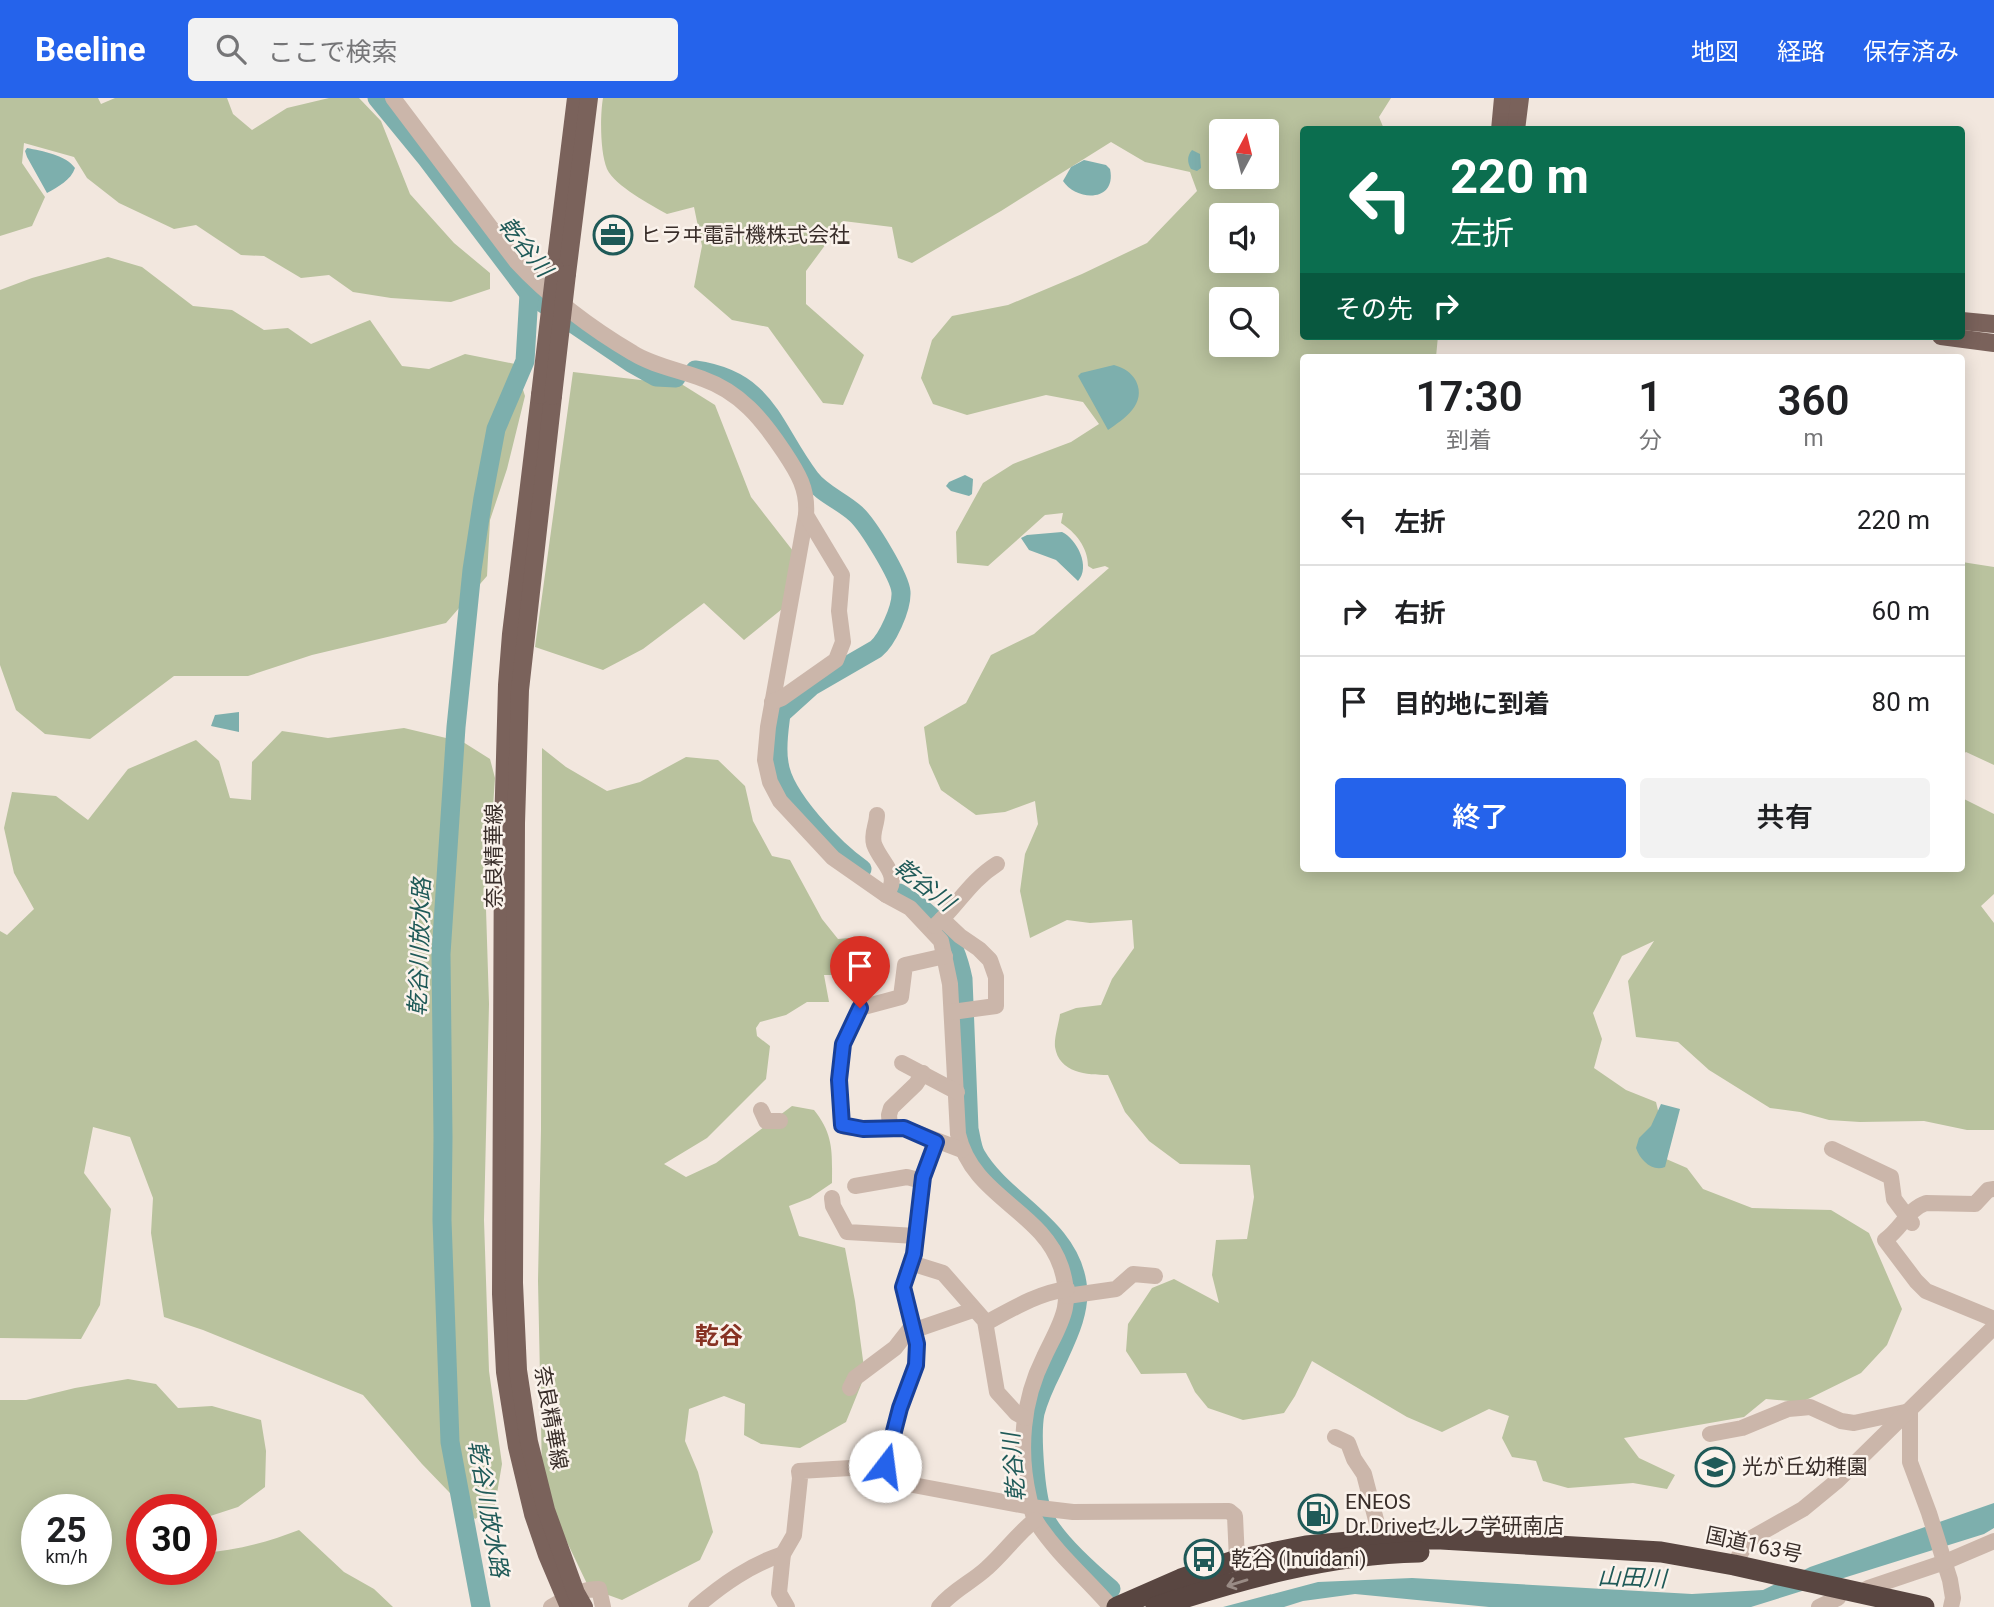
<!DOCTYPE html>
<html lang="ja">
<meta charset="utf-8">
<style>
body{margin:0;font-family:Roboto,"Noto Sans JP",sans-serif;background:#f2f2f2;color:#202124;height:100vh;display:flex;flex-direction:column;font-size:26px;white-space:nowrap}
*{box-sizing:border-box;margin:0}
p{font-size:23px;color:#757577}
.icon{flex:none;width:38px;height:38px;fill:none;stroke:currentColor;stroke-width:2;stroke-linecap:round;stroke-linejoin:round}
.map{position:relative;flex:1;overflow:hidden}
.side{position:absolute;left:1300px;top:256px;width:665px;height:518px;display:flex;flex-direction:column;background:#fff;border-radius:7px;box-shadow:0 4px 18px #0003}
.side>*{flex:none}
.guide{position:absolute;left:1300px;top:28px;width:665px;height:214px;border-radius:7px;box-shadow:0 4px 18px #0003;background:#0b6e4f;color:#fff;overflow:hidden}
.needle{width:46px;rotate:7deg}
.fabs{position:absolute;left:1209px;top:21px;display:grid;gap:14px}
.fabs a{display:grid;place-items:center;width:70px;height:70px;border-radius:7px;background:#fff;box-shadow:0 4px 18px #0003;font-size:35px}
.speed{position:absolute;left:21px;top:1396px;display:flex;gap:14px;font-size:35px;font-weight:700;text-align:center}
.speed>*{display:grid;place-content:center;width:91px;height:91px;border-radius:50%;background:#fff;box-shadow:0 4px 18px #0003;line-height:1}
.speed small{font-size:18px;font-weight:400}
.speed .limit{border:10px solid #d22;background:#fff;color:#111}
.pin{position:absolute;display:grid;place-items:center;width:60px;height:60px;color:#fff;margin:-72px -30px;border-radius:50% 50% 50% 0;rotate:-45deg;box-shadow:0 0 7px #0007}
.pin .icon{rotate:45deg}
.me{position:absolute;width:77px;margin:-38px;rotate:15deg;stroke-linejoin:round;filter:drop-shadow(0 0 5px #0008)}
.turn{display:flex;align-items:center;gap:24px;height:147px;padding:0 35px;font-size:32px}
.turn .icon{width:91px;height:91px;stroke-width:2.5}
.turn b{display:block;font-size:49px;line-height:60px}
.then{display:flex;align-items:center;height:66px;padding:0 35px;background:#0003;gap:14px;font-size:26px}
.eta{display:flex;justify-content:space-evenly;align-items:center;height:119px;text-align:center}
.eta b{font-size:42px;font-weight:600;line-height:49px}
.primary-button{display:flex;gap:14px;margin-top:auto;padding:14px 35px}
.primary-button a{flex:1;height:80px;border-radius:7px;background:#2563eb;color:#fff;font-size:28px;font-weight:600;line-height:80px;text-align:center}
.primary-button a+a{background:#f2f2f2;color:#202124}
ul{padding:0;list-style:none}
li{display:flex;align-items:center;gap:21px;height:91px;padding:0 35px;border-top:2px solid #e0e0e0}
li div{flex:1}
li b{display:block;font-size:26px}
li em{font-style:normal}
header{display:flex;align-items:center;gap:42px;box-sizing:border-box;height:98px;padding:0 35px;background:#2563eb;color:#fff}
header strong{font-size:33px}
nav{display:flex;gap:38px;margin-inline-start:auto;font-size:24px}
.search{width:490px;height:63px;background:#f2f2f2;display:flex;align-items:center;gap:18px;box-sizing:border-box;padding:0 24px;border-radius:7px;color:#757577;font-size:26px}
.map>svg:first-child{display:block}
.green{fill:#b9c29e;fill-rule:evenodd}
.water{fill:#7dafad}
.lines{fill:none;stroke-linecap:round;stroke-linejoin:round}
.river{stroke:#7dafad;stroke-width:19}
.minor{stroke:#cbb6aa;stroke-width:16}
.major{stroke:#7a625b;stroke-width:18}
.highway{stroke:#594641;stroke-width:21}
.major-bridge{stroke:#7a625b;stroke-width:18}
.oneway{stroke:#998b85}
.route-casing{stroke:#184099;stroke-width:18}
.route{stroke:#2563eb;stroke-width:12}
.labels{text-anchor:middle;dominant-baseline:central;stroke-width:5;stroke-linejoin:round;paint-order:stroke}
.poi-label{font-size:21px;fill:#382d29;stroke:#faf2eb;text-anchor:start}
.street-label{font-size:21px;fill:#382d29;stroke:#faf2eb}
.water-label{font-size:23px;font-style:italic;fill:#1f5a58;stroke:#faf2eb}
.quarter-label{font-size:24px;font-weight:bold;fill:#873223;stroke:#faf2eb}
</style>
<header>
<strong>Beeline</strong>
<div class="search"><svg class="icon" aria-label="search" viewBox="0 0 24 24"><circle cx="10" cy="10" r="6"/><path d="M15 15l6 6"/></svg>ここで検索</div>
<nav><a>地図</a><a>経路</a><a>保存済み</a></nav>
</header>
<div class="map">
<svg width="1994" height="1509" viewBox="0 0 1994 1509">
<rect width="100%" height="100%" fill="#f2e7de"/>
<g class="green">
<path d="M0,0H98L101,6L115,0H227L233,16L252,32L287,10L329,0H359L381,23L410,96L454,145L490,175V191L451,204L391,200L353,194L329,177L301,180L264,158L241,157L196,127L174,131L119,105L87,80L74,59L24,45L22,65L45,99L32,128L0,138Z"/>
<path d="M603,0H1391L1379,19L1384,31L1304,32V238H1438L1436,259H1304V770H1962V700L1994,716V796L1981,808L1994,825V1032H1967L1924,1023L1860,1024L1829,1022L1800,1014L1770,1010L1709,972L1678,944L1636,939L1628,883L1654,843L1622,858L1593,915L1602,941L1594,970L1626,992L1656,1004L1661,1025L1650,1054L1687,1070L1703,1091L1752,1110L1831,1112L1869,1135L1902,1211L1887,1247L1861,1275L1802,1304L1766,1301L1744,1319L1624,1340L1639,1360L1675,1377L1667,1391L1633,1385L1568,1390L1543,1383L1536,1363L1512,1359L1502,1340L1509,1318L1489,1311L1442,1334L1407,1319L1312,1263L1295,1298L1284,1315L1243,1322L1208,1310L1195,1294L1186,1275L1141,1276L1126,1253L1128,1226L1152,1190L1174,1181L1219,1205L1212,1177L1216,1142L1247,1141L1254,1099L1250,1067L1180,1066L1149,1043L1125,1014L1108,977C1087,977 1059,975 1055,949C1054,939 1059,925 1060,916L1076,910L1101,907L1112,881L1134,850L1132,822L1090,825L1067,822L1030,840L1020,793L1025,756L1038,726L1035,703L1005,714L976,717L941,692L929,665L924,629L966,605L991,557L1034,536L1109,470L1105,468L1093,471L1088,468C1088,449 1075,434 1061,425L1063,415L1045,417L988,468L957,465L956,434L983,385L1013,366L1071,344L1099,326L1083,304L1046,297L967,317L933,306L921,280L932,242L952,218L1008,207L1082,176L1147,145L1197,93L1190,74L1145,64L1111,44L1001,113L912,165L898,160L892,129L843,123L806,173V206L864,257L843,307L823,305L768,229L732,222L694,189L702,148L694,109L667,116C651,107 615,88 607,71C600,54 600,18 603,0ZM1222,33H1267V79H1222ZM1222,117H1267V163H1222ZM1222,201H1267V247H1222Z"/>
<path d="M108,159L142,169L193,208L232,212L264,232L288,230L311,246L370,222L402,268L429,271L465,256L515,266L525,298L507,371L490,422L487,478L446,525L312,557L248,578H174L90,641L45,636L16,612L0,567V192L32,180Z"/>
<path d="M573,274L683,287L715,307L751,399L793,453L782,511L744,542L704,505L643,551L603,572L535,549Z"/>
<path d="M1962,464L1994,469V667L1966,654L1962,657Z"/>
<path d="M404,630L463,644L490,661L495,680L486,811L489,906L484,1122L489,1273L502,1366L495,1407L475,1421L422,1366L363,1297L203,1232L164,1219L151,1135L153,1100L130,1039L93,1029L84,1075L111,1111L100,1207L81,1241L0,1240V833L7,837L34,811L14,775L4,730L12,694L56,698L88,722L128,671L196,642L219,663L230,700L251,702L252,664L282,633L328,640Z"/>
<path d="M542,650L566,669L607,693L640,684L686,659L718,662L745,688L753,723L772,758L790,762L822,821L838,841L860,839L875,869L857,885L843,877H824L829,904H807L786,917L760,924L756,930L757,938L770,948L766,981L707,1040L664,1066L686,1079L716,1065L792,1008L814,1012C834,1037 832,1054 832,1085L810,1100L789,1108L799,1138L845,1150L855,1203L865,1277L846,1324L800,1350L761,1346L744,1337L745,1306L724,1298L689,1311L685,1343L698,1374L713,1434L700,1462L622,1502L589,1490L555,1419L542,1374L538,1183L541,1031Z"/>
<path d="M128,1281L156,1286L178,1310L212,1308L261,1322L266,1353L265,1389L238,1409L201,1421V1412H142V1472H201V1455C235,1453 268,1444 299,1432L344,1474L374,1491L393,1509H0V1302H26L75,1290ZM37,1412H96V1472H37Z"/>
</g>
<g class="water">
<path d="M27,50C42,53 66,57 75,70C71,82 58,89 47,95L27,59L25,53Z"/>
<path d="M1192,52L1200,56L1201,70L1197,73L1191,71C1187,64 1187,58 1192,52Z"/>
<path d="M1084,62L1106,67L1110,71C1117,104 1077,104 1063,83L1071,69Z"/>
<path d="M1114,267C1124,270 1131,274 1136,283C1147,306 1124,321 1108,332L1078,278L1081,275Z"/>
<path d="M965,377L973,381L972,396L969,398L951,393L946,388L949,384Z"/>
<path d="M1062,434C1077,441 1091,469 1078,483L1056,462L1029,452L1021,440L1027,437Z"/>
<path d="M239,614V634L211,628L215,617Z"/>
<path d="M1661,1006L1680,1011L1665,1069C1652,1074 1640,1062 1636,1050L1639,1040L1651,1028Z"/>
<path d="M1994,1405V1430L1984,1436L1751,1509H1489L1355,1496L1303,1503L1284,1509H1223L1318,1484L1412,1480L1692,1496L1763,1492L1810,1469Z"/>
</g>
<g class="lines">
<g class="river">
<path d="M377,0L427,61L529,196L631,265L656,279L676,280"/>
<path d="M695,272C768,282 772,330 810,380C822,396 842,403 856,416C868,427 900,479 901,494C902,510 887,542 876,551L812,588L781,616C779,632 776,649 779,665C783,699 835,752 862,771"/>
<path d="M899,795C937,818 954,837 963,881L969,1031C971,1039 972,1050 976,1057C1003,1104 1068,1127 1077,1185C1082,1214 1065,1244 1053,1271C1046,1285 1039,1300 1035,1315C1031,1336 1035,1396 1043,1416C1053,1440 1091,1474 1111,1491"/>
<path d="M481,1509L450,1344L442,1122L443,1039L441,856L456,629L472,472L483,400L496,331L525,263L529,196"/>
</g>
<g class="minor">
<path d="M393,0L516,163C548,198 592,231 633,255C654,268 680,272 703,281C740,294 762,321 784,354C798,375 808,391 806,417L768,629L765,662L770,684L780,703L833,760L886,797L910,810L941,843L950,886L958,1036C972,1099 1042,1112 1061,1169C1074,1209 1060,1225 1044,1259C1022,1303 1018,1353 1029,1400C1031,1408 1032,1418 1037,1425C1057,1456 1087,1481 1111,1509"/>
<path d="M772,604L782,600L836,562L843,544L839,513L842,477L806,417"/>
<path d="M877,717C877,726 871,736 874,746C881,766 902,776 886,797"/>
<path d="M942,821L960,838L979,851L990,862L996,879V908L952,914"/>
<path d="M935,828C958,807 970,783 997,766"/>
<path d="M945,858L905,867L901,899L860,910L843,946L839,982L841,1024L845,1029L863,1031L904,1030L962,1052"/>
<path d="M902,965L957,994"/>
<path d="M761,1012L766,1023H780"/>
<path d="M890,1029L889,1017L891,1010L916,986L923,975"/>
<path d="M1832,1051L1891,1079L1894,1101L1912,1125"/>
<path d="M855,1088L907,1079L922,1083"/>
<path d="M1994,1091L1988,1092L1975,1106L1926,1105C1908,1111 1901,1131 1885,1142L1916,1183L1926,1193L1994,1221"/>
<path d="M832,1100L833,1108L847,1134L916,1138"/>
<path d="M911,1165L943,1175L985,1223L997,1294L1016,1315L1025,1320"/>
<path d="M1067,1198L1116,1191L1133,1176L1155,1178"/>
<path d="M986,1225C1012,1211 1038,1195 1067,1191"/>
<path d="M915,1232L973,1212"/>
<path d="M850,1290L855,1280L895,1250L913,1227"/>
<path d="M1710,1336L1742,1330L1788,1311L1800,1310L1810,1309L1841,1323L1854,1325L1910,1313V1364L1929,1415L1950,1482L1953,1500L1951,1509"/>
<path d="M1335,1339L1348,1345L1354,1361L1364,1376L1381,1441"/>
<path d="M885,1368L897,1379L913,1387L1031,1409L1073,1414L1229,1413L1235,1418L1237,1462"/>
<path d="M885,1368L900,1310L916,1267L917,1246L903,1189L914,1156L923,1079L936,1044"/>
<path d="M1734,1467L1748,1442L1803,1411L1837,1383L1994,1229"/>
<path d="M1868,1490L1945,1464L1994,1443"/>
<path d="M551,1509C568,1500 580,1491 599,1491L603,1509"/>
<path d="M696,1509C723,1486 750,1467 783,1456"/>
<path d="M787,1509L779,1495L782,1465L783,1456L794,1437L800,1380L799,1373L885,1368"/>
<path d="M939,1509C953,1492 972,1484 987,1470C1004,1455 1017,1436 1035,1422"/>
<path d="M1819,1509L1838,1500"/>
</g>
<g class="major">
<path d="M1500,32L1503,0"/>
<path d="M1516,32L1520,0"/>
<path d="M555,170L576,0"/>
<path d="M567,176L589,0"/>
<path d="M1962,223L1994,226"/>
<path d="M1941,238L1994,245"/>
<path d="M540,297L511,536L507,587L503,732L501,1196L505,1274L517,1349L533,1416L547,1457L569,1509"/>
<path d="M553,298L520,592L516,725L514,1185L518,1272L529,1344L546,1412L576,1495L584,1509"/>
</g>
<g class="highway">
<path d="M1117,1509L1181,1481L1237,1462L1306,1448L1381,1441H1441L1661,1454L1734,1467L1924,1509"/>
<path d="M1156,1509C1239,1481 1330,1456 1419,1454"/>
</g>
<g class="major-bridge">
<path d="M540,297L555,170"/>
<path d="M553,298L567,176"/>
</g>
</g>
<defs><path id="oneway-shaft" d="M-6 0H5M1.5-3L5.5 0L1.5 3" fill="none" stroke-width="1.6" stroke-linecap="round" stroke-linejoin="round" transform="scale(1.75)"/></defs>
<use class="oneway" href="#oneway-shaft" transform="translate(1237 1485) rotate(163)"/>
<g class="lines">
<defs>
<path id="route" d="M860,910L843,946L839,982L842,1027L863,1031L904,1030L936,1044L923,1079L914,1156L903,1189L917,1246L916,1267L900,1310L885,1368"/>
</defs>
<use href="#route" class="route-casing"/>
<use href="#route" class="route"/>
</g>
<defs>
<symbol id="office-ring" viewBox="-11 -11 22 22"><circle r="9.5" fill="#faf2eb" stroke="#1f5a58" stroke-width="1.5"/><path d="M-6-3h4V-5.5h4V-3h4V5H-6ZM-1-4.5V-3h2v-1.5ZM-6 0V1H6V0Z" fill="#1f5a58"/></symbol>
<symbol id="school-ring" viewBox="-11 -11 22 22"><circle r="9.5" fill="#faf2eb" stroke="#1f5a58" stroke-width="1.5"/><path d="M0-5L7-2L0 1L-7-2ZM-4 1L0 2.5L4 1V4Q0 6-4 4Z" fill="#1f5a58"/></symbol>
<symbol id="fuel-ring" viewBox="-11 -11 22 22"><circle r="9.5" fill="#faf2eb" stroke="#1f5a58" stroke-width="1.5"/><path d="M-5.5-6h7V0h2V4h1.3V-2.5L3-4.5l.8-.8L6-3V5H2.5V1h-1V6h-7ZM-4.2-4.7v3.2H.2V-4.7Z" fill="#1f5a58"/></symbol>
<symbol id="bus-ring" viewBox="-11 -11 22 22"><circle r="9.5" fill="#faf2eb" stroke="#1f5a58" stroke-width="1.5"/><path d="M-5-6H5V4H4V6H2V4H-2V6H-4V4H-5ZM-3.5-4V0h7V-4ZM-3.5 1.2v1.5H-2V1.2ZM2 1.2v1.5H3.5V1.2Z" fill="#1f5a58"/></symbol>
</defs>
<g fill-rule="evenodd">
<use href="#office-ring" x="591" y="115" width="44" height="44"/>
<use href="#school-ring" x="1693" y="1347" width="44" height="44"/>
<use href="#fuel-ring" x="1296" y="1394" width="44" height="44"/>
<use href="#bus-ring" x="1182" y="1439" width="44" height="44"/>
</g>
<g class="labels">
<g class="poi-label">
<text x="640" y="137">ヒラヰ電計機株式会社</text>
<text x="1742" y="1369">光が丘幼稚園</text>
<text x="1345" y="1404">ENEOS<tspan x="1345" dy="24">Dr.Driveセルフ学研南店</tspan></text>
<text x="1231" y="1461">乾谷 (Inuidani)</text>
</g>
<g class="street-label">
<text transform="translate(494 758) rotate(-90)">奈良精華線</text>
<text transform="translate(551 1320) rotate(80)">奈良精華線</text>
<text transform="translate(1754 1447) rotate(12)">国道163号</text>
</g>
<g class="water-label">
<text transform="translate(525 149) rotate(51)">乾谷川</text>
<text transform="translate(924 787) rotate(38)">乾谷川</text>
<text transform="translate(420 849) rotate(-88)">乾谷川放水路</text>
<text transform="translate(1014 1369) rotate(-95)">乾谷川</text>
<text transform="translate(488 1411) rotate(80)">乾谷川放水路</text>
<text transform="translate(1632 1480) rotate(2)">山田川</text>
</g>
<g class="quarter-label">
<text x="719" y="1238">乾谷</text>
</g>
</g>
</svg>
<div class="fabs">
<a><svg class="needle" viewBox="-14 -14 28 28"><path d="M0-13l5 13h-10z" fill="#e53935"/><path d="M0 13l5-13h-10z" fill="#757577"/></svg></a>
<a><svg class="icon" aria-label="sound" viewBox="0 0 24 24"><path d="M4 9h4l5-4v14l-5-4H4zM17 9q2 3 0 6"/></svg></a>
<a><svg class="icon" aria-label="search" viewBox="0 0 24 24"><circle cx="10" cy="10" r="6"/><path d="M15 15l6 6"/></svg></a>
</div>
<div class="speed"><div>25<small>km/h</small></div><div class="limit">30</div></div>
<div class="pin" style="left:860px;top:910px;background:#d93025"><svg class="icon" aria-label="arrive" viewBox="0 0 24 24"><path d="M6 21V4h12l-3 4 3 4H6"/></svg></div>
<svg class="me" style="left:885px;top:1368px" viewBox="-20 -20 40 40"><circle r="19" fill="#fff"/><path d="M0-13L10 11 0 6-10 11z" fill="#2563eb"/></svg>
<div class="guide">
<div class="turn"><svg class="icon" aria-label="left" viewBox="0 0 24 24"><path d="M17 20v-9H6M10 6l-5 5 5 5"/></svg><div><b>220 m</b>左折</div></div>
<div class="then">その先<svg class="icon" aria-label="right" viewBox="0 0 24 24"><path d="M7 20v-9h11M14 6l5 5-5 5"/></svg></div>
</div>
<section class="side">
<div class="eta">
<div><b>17:30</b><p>到着</p></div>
<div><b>1</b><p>分</p></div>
<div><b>360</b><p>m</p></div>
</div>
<ul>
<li><svg class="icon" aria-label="left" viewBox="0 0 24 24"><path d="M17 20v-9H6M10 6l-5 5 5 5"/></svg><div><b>左折</b></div><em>220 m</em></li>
<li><svg class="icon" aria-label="right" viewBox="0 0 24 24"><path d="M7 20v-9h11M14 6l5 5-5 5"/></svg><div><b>右折</b></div><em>60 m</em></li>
<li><svg class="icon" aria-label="arrive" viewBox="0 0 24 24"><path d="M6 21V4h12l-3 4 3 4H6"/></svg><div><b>目的地に到着</b></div><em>80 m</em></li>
</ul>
<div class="primary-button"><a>終了</a><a>共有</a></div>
</section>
</div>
